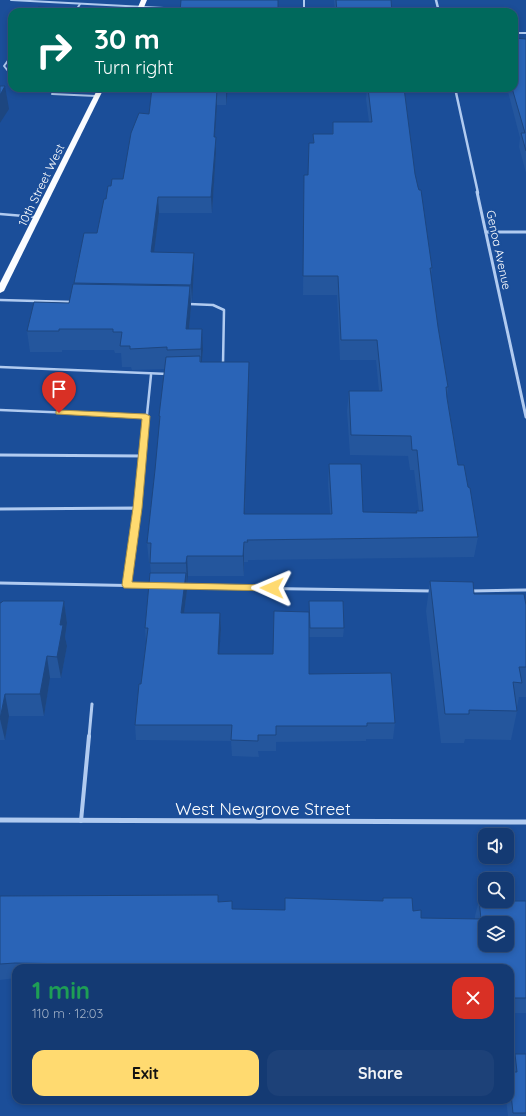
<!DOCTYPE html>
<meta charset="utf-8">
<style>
body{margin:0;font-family:Quicksand,sans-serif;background:#1d4178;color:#f1f3f6;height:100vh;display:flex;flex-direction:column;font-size:15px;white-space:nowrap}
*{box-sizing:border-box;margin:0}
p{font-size:13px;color:#9dadc4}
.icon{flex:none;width:22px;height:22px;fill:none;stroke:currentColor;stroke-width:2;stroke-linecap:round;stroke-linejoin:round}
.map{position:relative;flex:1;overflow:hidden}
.side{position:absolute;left:12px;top:964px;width:502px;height:140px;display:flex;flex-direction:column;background:#143a73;border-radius:12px;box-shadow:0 2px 6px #0003,0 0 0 1px #335485}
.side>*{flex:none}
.top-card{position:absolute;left:8px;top:8px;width:510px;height:84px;border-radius:12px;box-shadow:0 2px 6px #0003,0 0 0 1px #335485;background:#00695c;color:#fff;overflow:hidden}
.fabs{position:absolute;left:478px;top:828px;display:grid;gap:8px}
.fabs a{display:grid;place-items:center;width:36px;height:36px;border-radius:8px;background:#143a73;box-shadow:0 2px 6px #0003,0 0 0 1px #335485;font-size:20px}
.pin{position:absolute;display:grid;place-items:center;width:34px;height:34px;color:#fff;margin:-41px -17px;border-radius:50% 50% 50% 0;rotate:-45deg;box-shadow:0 0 4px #0007}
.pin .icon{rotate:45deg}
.me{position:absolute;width:44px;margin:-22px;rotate:271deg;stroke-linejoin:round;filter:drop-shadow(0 0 3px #0008)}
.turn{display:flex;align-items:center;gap:14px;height:84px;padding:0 20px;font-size:18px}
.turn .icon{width:52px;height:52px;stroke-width:2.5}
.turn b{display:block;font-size:28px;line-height:34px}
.round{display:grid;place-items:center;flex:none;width:42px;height:42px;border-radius:12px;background:#1d4178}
.overview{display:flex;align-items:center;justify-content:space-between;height:68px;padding:0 20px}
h1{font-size:24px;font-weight:700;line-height:30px;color:#1e9e55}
.action{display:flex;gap:8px;margin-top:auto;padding:8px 20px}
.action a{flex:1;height:46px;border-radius:12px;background:#ffda70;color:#111;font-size:16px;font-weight:700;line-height:46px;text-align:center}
.action a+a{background:#1d4178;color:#f1f3f6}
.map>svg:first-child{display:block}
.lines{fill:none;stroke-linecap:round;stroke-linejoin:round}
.service-far3{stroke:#b1cbf0;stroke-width:2}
.service-far2{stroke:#b1cbf0;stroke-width:2.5}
.service-far1{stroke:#b1cbf0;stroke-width:3}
.service{stroke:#b1cbf0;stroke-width:4}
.minor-far2{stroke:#b1cbf0;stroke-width:2.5}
.minor-far1{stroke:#b1cbf0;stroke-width:3}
.minor{stroke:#b1cbf0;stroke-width:5}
.primary{fill:#fafcff;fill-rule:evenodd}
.wall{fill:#24569d}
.shaded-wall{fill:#1d4680}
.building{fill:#2a64b7;stroke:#1d4680;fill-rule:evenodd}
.route{fill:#ffda70;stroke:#a68e49}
.labels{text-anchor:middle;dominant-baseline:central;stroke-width:4;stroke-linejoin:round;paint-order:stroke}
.far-street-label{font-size:12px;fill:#fff;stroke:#1b4e99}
.near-street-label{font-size:17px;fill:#fff;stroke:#1b4e99}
</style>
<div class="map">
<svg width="526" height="1116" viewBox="0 0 526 1116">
<rect width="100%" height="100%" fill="#1b4e99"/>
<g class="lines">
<g class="service-far3">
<path d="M11,0L183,9"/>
<path d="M304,0V12"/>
<path d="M75,12L80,4"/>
<path d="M514,33H526"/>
<path d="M12,55L4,66L8,71H12"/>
<path d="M52,94L96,96"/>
</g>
<g class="service-far2">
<path d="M0,214L36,217"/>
<path d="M0,300L73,302"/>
<path d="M189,304L213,305L224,310L223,364"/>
<path d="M0,367L168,374"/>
<path d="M0,410L146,416"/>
<path d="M145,434L151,375"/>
</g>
<g class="service-far1">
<path d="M0,455L143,456"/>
<path d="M138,508L145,433"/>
<path d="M0,509L138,508L127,585"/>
<path d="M0,583L152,586"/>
<path d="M184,587L432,591"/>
<path d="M470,591L526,590"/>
<path d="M89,737L92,704"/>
</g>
<path class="service" d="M81,821L89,736"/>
<g class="minor-far2">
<path d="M436,0L439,12"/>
<path d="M455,88L478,193"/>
</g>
<g class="minor-far1">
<path d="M477,192L526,417"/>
<path d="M486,232H526"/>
</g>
<path class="minor" d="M0,820L526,822"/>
<g class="primary">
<path d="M141,0H147L142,12H136Z"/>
<path d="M98,88H104L4,291L0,293V283Z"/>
</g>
</g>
<g class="wall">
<path d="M334,0H391L392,12H335Z"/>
<path d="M526,39V173L519,147L520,138L507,88H514Z"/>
<path d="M152,88H228L226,105H217L215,137L216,152L212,213H159L154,252L194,269L192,302H191V307L189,329L203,350L202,362L249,382L245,514H330L328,484L329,464L363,512L416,513V511H419L414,470H410L408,456L350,455L347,411L349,391H379L376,360H340L337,295H303L304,175H308L309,143H313V134H332L333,122H369L366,99L367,88H404L415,174L432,268L431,276L438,327L448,387L447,396L458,465L478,537L474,557L248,560V562H244V576H188L187,584H186L187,590L184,613H220L221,629L219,654H273L309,612V601L344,628L343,637H309V674L395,723L393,739H366V741L276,742V751H258L259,757L232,756L231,741L136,740L135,725L141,684L146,643L145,628L151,573L150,563H149L147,543L155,470L160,423L159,416L165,369L132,370L131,367H122L121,353H115L114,350H62V352H30L27,331L69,303L74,283L97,233L106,199L111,186L123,179L149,114Z"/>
<path d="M430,581L474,594L526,605V697H519L517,707V711L511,740L465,739L464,743H441L426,611Z"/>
<path d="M64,601L67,623L65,637L67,646L61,678H50L44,716H9L5,740H0V603Z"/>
<path d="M0,896L219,902L232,909L284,910L382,901L383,898L413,911L421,918L475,919V916L479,900L526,901V1013H510V968H16V978L0,980Z"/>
<path d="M515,1054H526V1116H508L506,1100H510V1072H511V1068Z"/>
</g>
<g class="shaded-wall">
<path d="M5,86L9,109L0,123V95Z"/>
<path d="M226,88H228L226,105Z"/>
<path d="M217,90V105L214,152V137Z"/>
<path d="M216,137V152L212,213L211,197Z"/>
<path d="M158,197L159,213L152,269L151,252Z"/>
<path d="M194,253V269L192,302L191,285Z"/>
<path d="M190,286L191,307L187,350L186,329Z"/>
<path d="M202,329L203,350L201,371V349Z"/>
<path d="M249,362V382L244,534V514Z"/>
<path d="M244,542V576L243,556Z"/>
<path d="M187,556L188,576L187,584L186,563Z"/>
<path d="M186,573L187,590L182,629L181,613Z"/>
<path d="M64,601L67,623L65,637L67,646L61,678L57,657L60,625Z"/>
<path d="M220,613L221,629L218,670V654Z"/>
<path d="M47,656L50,678L44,716L40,694Z"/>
<path d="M5,694L9,716L5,740L0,719Z"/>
</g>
<g class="building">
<path d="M181,0H278V12H180Z"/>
<path d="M336,0H391L392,12H337Z"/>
<path d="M38,7L76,9L75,12H35Z"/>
<path d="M514,38L526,39V151L521,133H525L512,88H514Z"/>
<path d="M0,86H5L0,95Z"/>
<path d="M152,88H226V90H217L214,137H216L211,197H158L151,252L194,253L191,285L74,283L84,233H97L104,199H106L108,186H111L112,179H123L131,133L139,113L149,114Z"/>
<path d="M368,88H404L415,174L418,187L419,190H421L432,268H430L438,327L448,387H446L447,398L458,465H464L468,487L470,488L478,537L247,540L248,542H244L243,556H187L186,563H150L151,543H147L155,470L160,416H159L166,357L200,356V362H249L244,514H332L329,464H361L363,512L417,513L416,511H423L417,450H412L411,436L351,435L349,391H382L377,340H341L338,276H303L304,175H308L309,143H314L313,134H333V122H372Z"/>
<path d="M73,284L190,286L186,329H202L201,349L167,350V347L130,349V346H120L122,332H113V329H59V331H27L34,302L69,303Z"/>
<path d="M150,573H186L181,613H220L218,654H273L274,611L309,612V674L391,673L395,723H367V726H276V735H258V741L231,740L232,725H135L139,684H141L148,628H145Z"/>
<path d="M430,581L473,582L474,594H524L526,605V667H519L522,683L513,682L517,711L469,710V714H445Z"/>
<path d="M3,601H64L60,625H63L57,657L47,656L40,694H5L0,719V603L2,602Z"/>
<path d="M309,601H343L344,628H310Z"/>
<path d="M218,895V902L232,901V909L285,910V898L383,901V898H412L413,911L421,910V918L481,919L479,900H485V901H526V998H510V968H78L79,964L15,963L0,964V896ZM485,923H507V945H485Z"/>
<path d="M515,1054H526V1113H513L510,1084V1072H517Z"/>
</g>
<path class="route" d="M59,410L146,414L150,416L142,508L132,582L272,585L277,588L275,591L124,588L122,585L133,508L142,419L56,414V411Z"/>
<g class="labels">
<g class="far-street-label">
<text transform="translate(41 185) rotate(-64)">10th Street West</text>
<text transform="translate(499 250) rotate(78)">Genoa Avenue</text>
</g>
<g class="near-street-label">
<text x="263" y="808">West Newgrove Street</text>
</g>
</g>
</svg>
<div class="fabs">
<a><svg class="icon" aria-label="sound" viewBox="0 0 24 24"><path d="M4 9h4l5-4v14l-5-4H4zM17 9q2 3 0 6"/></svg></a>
<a><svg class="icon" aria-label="search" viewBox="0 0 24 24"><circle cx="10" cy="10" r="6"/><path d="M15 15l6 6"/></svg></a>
<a><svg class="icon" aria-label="layers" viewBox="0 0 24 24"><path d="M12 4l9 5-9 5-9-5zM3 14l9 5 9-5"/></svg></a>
</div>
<div class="pin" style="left:59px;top:413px;background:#d93025"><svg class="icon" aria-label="arrive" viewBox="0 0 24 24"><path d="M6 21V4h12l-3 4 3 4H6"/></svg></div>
<svg class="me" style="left:272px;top:588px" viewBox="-20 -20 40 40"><path d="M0-17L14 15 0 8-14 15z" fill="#ffda70" stroke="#fff" stroke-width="4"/></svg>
<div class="top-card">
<div class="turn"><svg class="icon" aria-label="right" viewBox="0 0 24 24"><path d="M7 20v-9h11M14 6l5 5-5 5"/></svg><div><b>30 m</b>Turn right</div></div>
</div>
<section class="side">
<div class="overview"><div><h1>1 min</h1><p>110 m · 12:03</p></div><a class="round" style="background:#d93025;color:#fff"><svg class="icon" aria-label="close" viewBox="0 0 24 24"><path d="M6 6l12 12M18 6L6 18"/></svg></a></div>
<div class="action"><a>Exit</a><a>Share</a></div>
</section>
</div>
